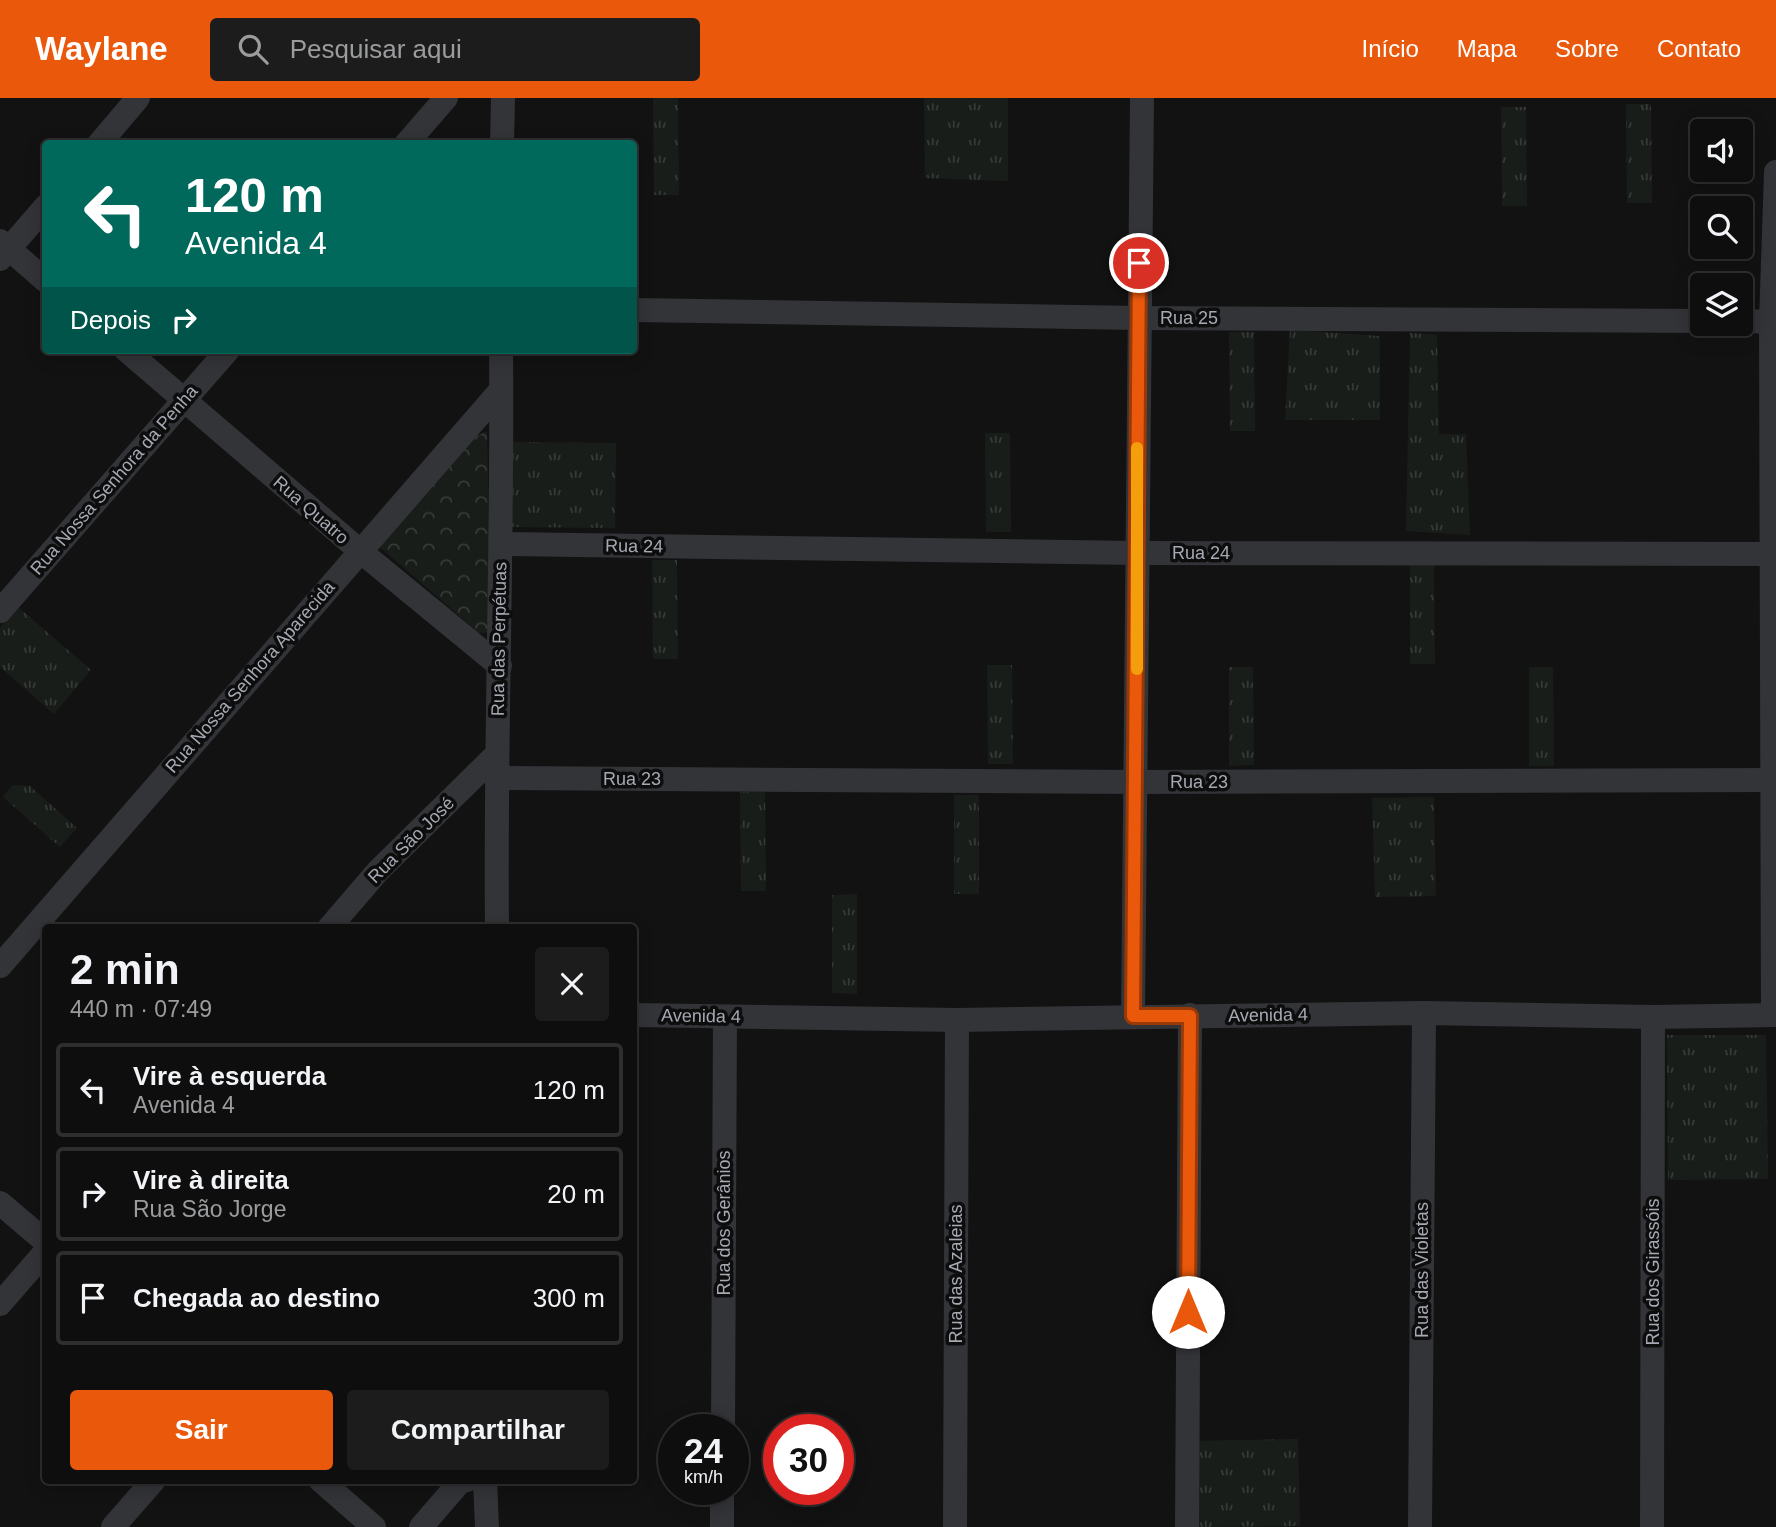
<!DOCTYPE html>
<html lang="pt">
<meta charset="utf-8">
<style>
body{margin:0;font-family:Arial,sans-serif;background:#1c1c1c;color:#f1f3f6;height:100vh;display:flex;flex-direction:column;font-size:26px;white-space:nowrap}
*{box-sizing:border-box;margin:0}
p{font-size:23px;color:#9b9c9e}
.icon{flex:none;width:38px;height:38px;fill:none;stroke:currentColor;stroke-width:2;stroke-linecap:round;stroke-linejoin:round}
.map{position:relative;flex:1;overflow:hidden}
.panel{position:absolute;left:42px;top:826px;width:595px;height:560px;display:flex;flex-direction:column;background:#0e0e0e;border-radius:7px;box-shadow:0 4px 18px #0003,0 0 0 2px #2e2e2e}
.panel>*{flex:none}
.hud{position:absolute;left:42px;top:42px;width:595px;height:214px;border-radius:7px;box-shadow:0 4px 18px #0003,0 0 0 2px #2e2e2e;background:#00695c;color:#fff;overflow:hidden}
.buttons{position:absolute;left:1690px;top:21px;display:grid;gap:14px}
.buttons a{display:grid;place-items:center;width:63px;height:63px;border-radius:7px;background:#0e0e0e;box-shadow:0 4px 18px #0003,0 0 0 2px #2e2e2e;font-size:35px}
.speed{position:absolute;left:658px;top:1316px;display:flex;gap:14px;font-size:35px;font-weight:700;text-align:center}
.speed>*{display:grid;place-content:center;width:91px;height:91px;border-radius:50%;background:#0e0e0e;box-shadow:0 4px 18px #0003,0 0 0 2px #2e2e2e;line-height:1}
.speed small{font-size:18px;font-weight:400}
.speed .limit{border:10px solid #d22;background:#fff;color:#111}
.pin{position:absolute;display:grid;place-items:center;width:60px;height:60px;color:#fff;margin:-30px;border:4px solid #fff;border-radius:50%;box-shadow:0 2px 7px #0007}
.me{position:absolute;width:77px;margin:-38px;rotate:0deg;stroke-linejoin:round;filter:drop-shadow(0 0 5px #0008)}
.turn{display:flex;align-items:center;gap:24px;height:147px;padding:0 28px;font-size:32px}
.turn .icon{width:91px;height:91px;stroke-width:2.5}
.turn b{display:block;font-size:49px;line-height:60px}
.then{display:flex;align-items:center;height:66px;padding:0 28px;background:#0003;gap:14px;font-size:26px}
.round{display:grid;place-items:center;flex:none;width:74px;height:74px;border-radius:7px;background:#1c1c1c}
.head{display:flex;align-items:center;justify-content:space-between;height:119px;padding:0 28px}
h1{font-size:42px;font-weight:600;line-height:52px}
.primary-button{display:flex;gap:14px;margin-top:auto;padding:14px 28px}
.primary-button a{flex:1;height:80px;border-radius:7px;background:#ea580c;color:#fff;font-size:28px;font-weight:600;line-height:80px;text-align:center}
.primary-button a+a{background:#1c1c1c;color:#f1f3f6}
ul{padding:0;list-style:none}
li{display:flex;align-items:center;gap:21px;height:94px;margin:0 14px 10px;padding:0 14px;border:4px solid #2e2e2e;border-radius:7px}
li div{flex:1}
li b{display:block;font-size:26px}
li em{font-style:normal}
header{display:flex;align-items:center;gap:42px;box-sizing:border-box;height:98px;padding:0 35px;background:#ea580c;color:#fff}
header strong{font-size:33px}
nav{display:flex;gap:38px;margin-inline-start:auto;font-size:24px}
.search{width:490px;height:63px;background:#1c1c1c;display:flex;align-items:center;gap:18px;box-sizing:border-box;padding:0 24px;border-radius:7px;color:#9b9c9e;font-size:26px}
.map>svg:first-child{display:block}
.grass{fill:url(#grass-tufts)}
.park{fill:url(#park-crowns)}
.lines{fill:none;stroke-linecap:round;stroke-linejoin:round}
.minor{stroke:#333438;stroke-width:24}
.route-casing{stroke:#983908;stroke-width:18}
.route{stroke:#ea580c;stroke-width:12}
.slow{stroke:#f59e0b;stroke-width:12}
.labels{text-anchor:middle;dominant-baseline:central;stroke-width:7;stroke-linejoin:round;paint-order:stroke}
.street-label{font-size:18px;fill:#a5a9b2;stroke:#0d0d0e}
</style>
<header>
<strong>Waylane</strong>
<div class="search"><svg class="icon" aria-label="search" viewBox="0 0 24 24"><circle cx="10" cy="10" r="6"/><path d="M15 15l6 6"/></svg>Pesquisar aqui</div>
<nav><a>Início</a><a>Mapa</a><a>Sobre</a><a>Contato</a></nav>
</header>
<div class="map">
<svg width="1776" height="1429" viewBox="0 0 1776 1429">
<defs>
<pattern id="grass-tufts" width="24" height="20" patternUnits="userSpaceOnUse" patternTransform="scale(1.75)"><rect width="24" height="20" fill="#191d19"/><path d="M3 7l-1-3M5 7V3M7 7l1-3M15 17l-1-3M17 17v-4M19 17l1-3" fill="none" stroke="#373b38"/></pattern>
<pattern id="park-crowns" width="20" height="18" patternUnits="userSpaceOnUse" patternTransform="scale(1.75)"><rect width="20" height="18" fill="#191d19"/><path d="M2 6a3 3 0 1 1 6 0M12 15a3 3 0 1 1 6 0" fill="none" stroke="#373b38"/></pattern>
</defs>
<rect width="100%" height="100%" fill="#121213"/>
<g class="grass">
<path d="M653,0H678L679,97H654Z"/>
<path d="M924,0H1008V83L925,80Z"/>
<path d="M1626,6H1651L1652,105H1627Z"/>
<path d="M1501,9H1526L1527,108H1502Z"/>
<path d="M1290,232L1380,238V322H1285Z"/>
<path d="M1229,234H1254L1255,333H1230Z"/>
<path d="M1410,235L1437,237L1439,336H1466L1470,437L1406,433Z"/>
<path d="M985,335H1010L1011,434H986Z"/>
<path d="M513,344L616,345L615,430L512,429Z"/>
<path d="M652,462H677L678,561H653Z"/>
<path d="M1410,467H1434L1435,566H1410Z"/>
<path d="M18,509L91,572L54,616L0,569V529Z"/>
<path d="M987,567H1012L1013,666H988Z"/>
<path d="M1229,569H1253L1254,667L1229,668Z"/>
<path d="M1529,569H1553L1554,668H1529Z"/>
<path d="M13,687L30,688L77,730L60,749L3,699Z"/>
<path d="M740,694H765L766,793H741Z"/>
<rect x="954" y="697" width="25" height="99"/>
<path d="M1434,699L1436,798L1375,799L1372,700Z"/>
<path d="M857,796V896L832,895V797Z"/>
<path d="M1667,937H1766L1768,1081L1668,1082Z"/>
<path d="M1298,1341L1300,1428L1198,1429L1196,1343Z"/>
</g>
<path class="park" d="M487,333L491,535H479L374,444L473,340Z"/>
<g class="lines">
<g class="minor">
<path d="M99,46L138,0"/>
<path d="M406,46L446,0"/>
<path d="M502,46L503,0"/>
<path d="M0,143L46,183"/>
<path d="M0,161L46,108"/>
<path d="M634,212L1138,220L1703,223"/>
<path d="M1741,223L1776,224"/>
<path d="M126,252L360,453L500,568"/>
<path d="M501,446L1137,455L1776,456"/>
<path d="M0,513L228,252"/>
<path d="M496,680L1137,684L1776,682"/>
<path d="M329,830L378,773L496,657"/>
<path d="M497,830C495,637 503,445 501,252"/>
<path d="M0,868L501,292"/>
<path d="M634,917L957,922L1424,915L1653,919L1776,917"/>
<path d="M1773,917L1771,224L1776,74"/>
<path d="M1133,918L1142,0"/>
<path d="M0,1105L46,1144"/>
<path d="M0,1206L46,1153"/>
<path d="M723,1332L725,919"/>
<path d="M320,1382L374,1429"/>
<path d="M485,1382L487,1429"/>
<path d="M113,1429L154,1382"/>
<path d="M421,1429L460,1384L467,1382"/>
<path d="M722,1429V1391"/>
<path d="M955,1429L957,922"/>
<path d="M1187,1429L1190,917"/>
<path d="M1420,1429L1424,915"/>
<path d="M1652,1429L1653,919"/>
</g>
</g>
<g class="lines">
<defs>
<path id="route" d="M1139,165L1133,918H1190L1188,1214"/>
</defs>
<use href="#route" class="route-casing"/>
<use href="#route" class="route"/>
<path class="slow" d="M1137,571V350"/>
</g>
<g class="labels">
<g class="street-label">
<text x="1189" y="220">Rua 25</text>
<text transform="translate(114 382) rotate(-49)">Rua Nossa Senhora da Penha</text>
<text transform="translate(311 412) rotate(41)">Rua Quatro</text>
<text transform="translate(634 448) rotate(1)">Rua 24</text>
<text x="1201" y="455">Rua 24</text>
<text transform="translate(499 541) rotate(-89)">Rua das Perpétuas</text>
<text transform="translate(250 579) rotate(-49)">Rua Nossa Senhora Aparecida</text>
<text x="632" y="681">Rua 23</text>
<text x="1199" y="684">Rua 23</text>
<text transform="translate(411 742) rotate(-45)">Rua São José</text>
<text transform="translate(1268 917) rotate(-1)">Avenida 4</text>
<text transform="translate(701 918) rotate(1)">Avenida 4</text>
<text transform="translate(724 1125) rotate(-90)">Rua dos Gerânios</text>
<text transform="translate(1422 1172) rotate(-90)">Rua das Violetas</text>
<text transform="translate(1653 1174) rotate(-90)">Rua dos Girassóis</text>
<text transform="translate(956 1176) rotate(-90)">Rua das Azaleias</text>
</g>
</g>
</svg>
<div class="buttons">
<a><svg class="icon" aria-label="sound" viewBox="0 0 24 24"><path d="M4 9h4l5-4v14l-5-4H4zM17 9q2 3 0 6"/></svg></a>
<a><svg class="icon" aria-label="search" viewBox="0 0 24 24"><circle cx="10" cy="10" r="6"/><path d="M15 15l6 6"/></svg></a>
<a><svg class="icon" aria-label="layers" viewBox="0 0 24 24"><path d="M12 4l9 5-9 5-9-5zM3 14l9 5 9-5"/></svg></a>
</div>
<div class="speed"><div>24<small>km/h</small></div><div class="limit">30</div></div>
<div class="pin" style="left:1139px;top:165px;background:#d93025"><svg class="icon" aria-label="arrive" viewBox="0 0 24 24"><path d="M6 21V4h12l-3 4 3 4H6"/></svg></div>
<svg class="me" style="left:1188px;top:1214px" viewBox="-20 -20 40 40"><circle r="19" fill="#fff"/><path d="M0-13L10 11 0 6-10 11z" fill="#ea580c"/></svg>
<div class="hud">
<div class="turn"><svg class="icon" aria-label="left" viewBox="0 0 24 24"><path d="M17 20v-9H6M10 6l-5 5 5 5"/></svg><div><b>120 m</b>Avenida 4</div></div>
<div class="then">Depois<svg class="icon" aria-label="right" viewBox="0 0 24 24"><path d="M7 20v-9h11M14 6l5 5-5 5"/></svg></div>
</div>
<section class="panel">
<div class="head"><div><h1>2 min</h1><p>440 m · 07:49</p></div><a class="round"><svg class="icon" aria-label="close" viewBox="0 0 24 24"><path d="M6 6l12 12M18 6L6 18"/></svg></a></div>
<ul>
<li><svg class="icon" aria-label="left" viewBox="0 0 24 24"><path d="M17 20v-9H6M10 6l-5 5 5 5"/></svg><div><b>Vire à esquerda</b><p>Avenida 4</p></div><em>120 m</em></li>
<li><svg class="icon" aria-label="right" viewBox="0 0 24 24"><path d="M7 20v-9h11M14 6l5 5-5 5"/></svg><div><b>Vire à direita</b><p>Rua São Jorge</p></div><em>20 m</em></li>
<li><svg class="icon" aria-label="arrive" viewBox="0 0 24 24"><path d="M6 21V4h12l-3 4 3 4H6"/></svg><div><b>Chegada ao destino</b></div><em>300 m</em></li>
</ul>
<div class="primary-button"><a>Sair</a><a>Compartilhar</a></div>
</section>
</div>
